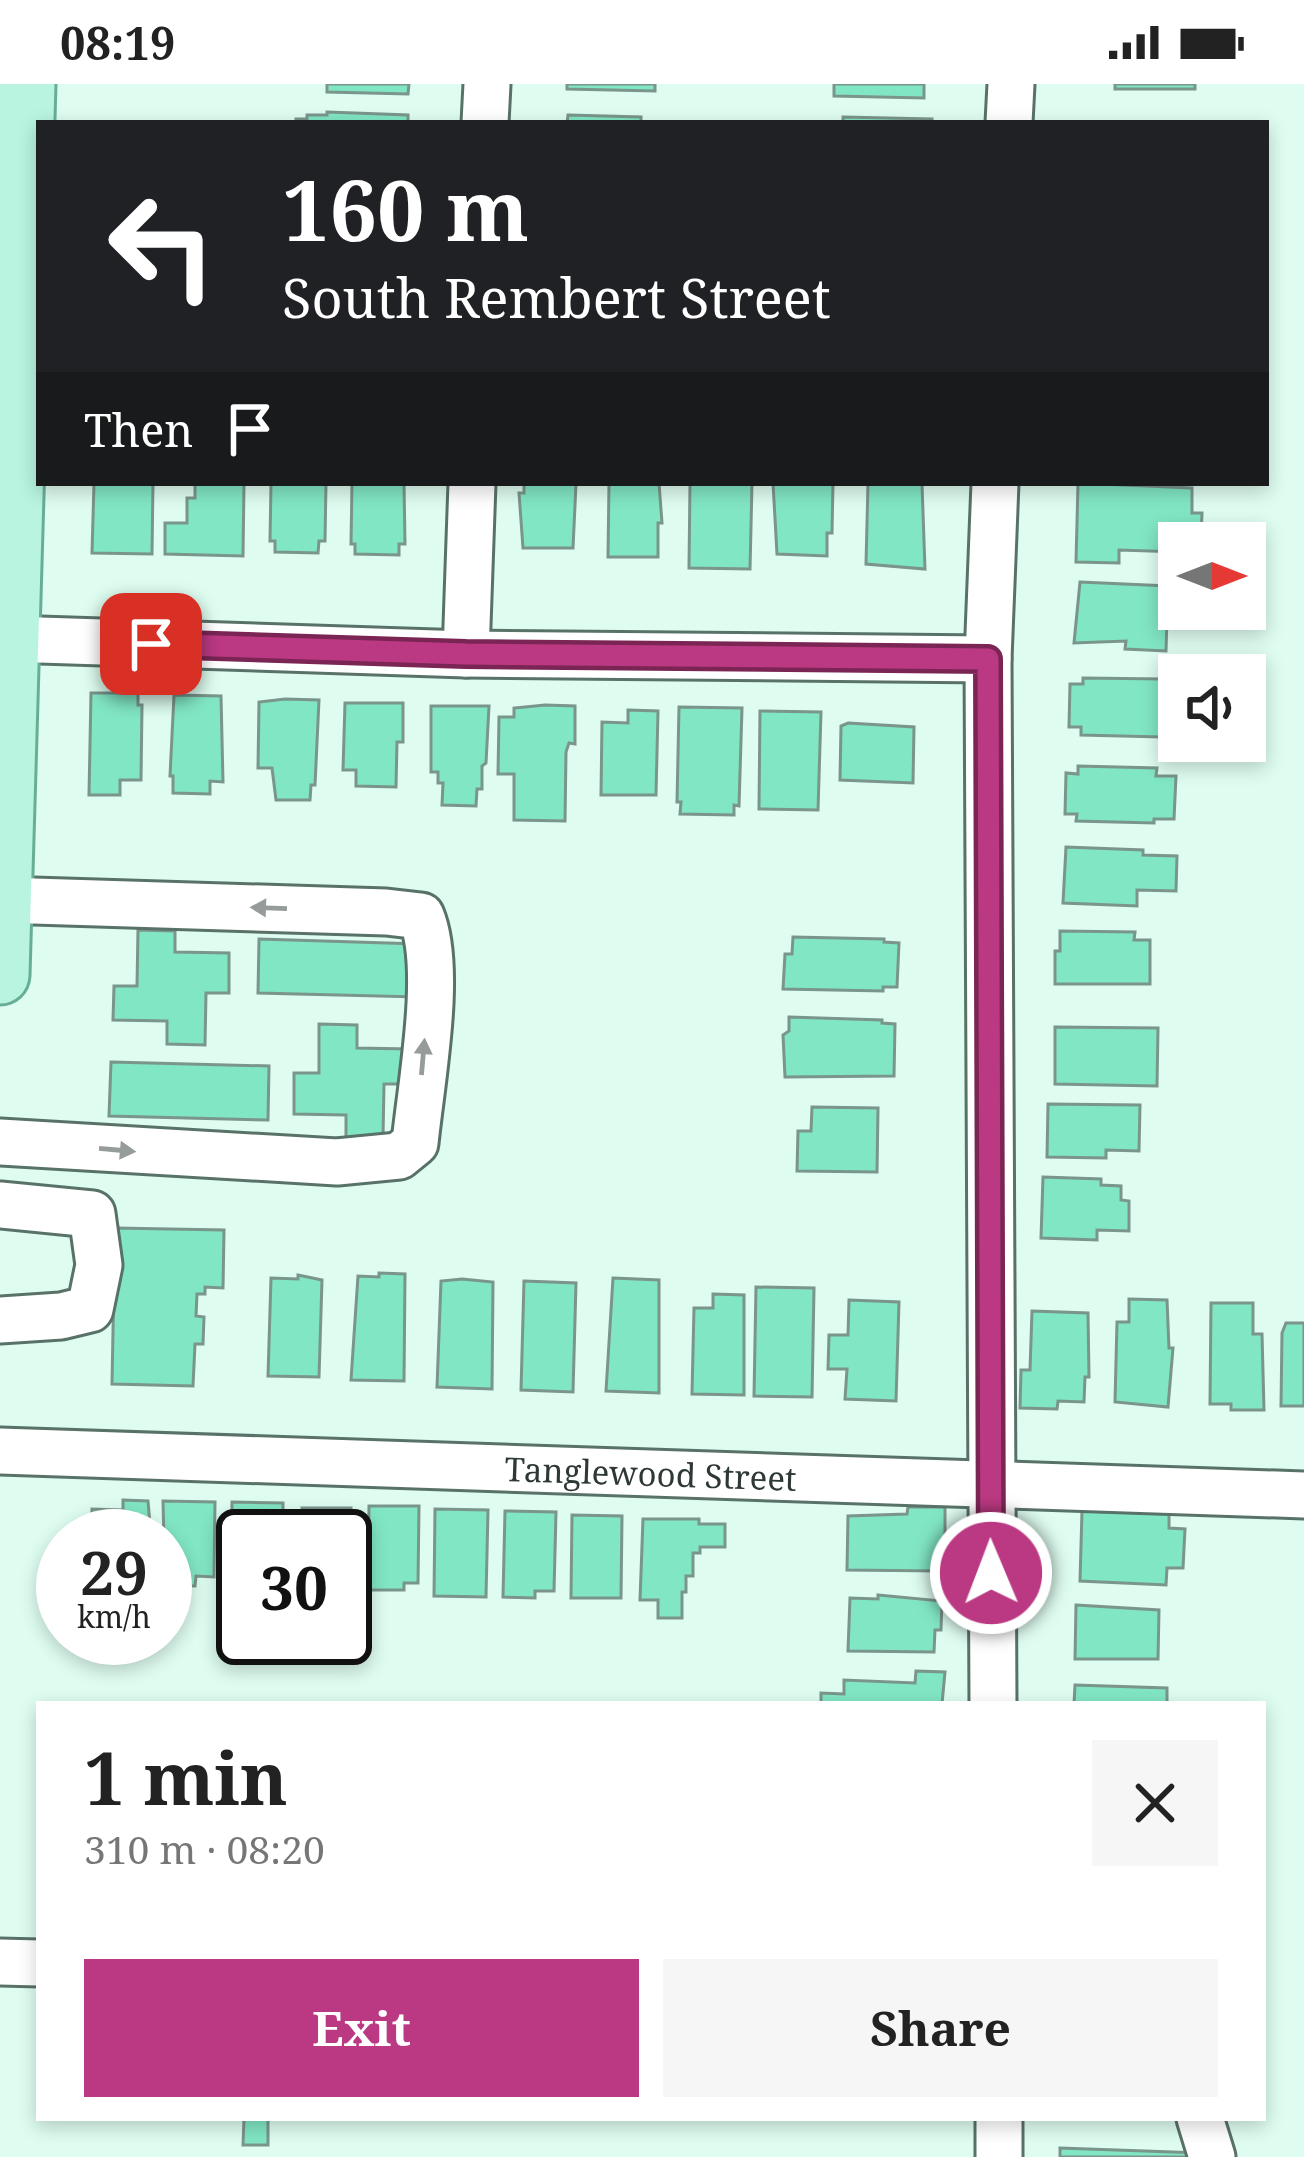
<!DOCTYPE html>
<meta charset="utf-8">
<style>
body{margin:0;font-family:"Noto Serif",serif;background:#f6f6f6;color:#222;height:100vh;display:flex;flex-direction:column;font-size:45px;white-space:nowrap}
*{box-sizing:border-box;margin:0}
p{font-size:39px;color:#767676}
.icon{flex:none;width:66px;height:66px;fill:none;stroke:currentColor;stroke-width:2;stroke-linecap:round;stroke-linejoin:round}
.map{position:relative;flex:1;overflow:hidden}
.drawer{position:absolute;left:36px;top:1617px;width:1230px;height:420px;display:flex;flex-direction:column;background:#fff;border-radius:0px;box-shadow:0 6px 18px #0003}
.drawer>*{flex:none}
.hud{position:absolute;left:36px;top:36px;width:1233px;height:366px;border-radius:0px;box-shadow:0 6px 18px #0003;background:#202124;color:#fff;overflow:hidden}
.needle{width:78px;rotate:90deg}
.controls{position:absolute;left:1158px;top:438px;display:grid;gap:24px}
.controls a{display:grid;place-items:center;width:108px;height:108px;border-radius:0px;background:#fff;box-shadow:0 6px 18px #0003;font-size:60px}
.speed{position:absolute;left:36px;top:1425px;display:flex;gap:24px;font-size:60px;font-weight:700;text-align:center}
.speed>*{display:grid;place-content:center;width:156px;height:156px;border-radius:50%;background:#fff;box-shadow:0 6px 18px #0003;line-height:1}
.speed small{font-size:30px;font-weight:400}
.speed .limit{border:6px solid #111;border-radius:18px;background:#fff;color:#111}
.pin{position:absolute;display:grid;place-items:center;width:102px;height:102px;color:#fff;margin:-51px;border-radius:24px;box-shadow:0 6px 18px #0006}
.me{position:absolute;width:132px;margin:-66px;rotate:359deg;stroke-linejoin:round;filter:drop-shadow(0 0 9px #0008)}
.turn{display:flex;align-items:center;gap:42px;height:252px;padding:0 48px;font-size:54px}
.turn .icon{width:156px;height:156px;stroke-width:2.5}
.turn b{display:block;font-size:84px;line-height:102px}
.then{display:flex;align-items:center;height:114px;padding:0 48px;background:#0003;gap:24px;font-size:45px}
.round{display:grid;place-items:center;flex:none;width:126px;height:126px;border-radius:0px;background:#f6f6f6}
.summary{display:flex;align-items:center;justify-content:space-between;height:204px;padding:0 48px}
h1{font-size:72px;font-weight:700;line-height:90px}
.cta{display:flex;gap:24px;margin-top:auto;padding:24px 48px}
.cta a{flex:1;height:138px;border-radius:0px;background:#bb3982;color:#fff;font-size:48px;font-weight:700;line-height:138px;text-align:center}
.cta a+a{background:#f6f6f6;color:#222}
.status{display:flex;justify-content:space-between;align-items:center;height:84px;padding:0 60px;background:#fff;direction:ltr}
.status svg{height:33px;fill:currentColor}
.map>svg:first-child{display:block}
.building{fill:#81e6c4;stroke:#7a958b;stroke-width:3}
.lines{fill:none;stroke-linecap:round;stroke-linejoin:round}
.minor-casing{stroke:#587268;stroke-width:51}
.major-casing{stroke:#68ae96;stroke-width:63}
.minor{stroke:#fff;stroke-width:45}
.major{stroke:#b8f4e0;stroke-width:57}
.oneway{fill:#969c9a}
.route-casing{stroke:#7a2554;stroke-width:30}
.route{stroke:#bb3982;stroke-width:21}
.labels{text-anchor:middle;dominant-baseline:central;stroke-width:10;stroke-linejoin:round;paint-order:stroke}
.street-label{font-size:33px;fill:#2e3935;stroke:#defcf0}
</style>
<div class="status"><b>08:19</b><svg viewBox="0 0 49 12"><path d="M0 12V9h3v3zM5 12V6h3v6zM10 12V3h3v9zM15 12V0h3v12zM26 1h20v11H26zM47 4h2v5h-2z"/></svg></div>
<div class="map">
<svg width="1304" height="2073" viewBox="0 0 1304 2073">
<rect width="100%" height="100%" fill="#defcf0"/>
<g class="building">
<path d="M327,0H409L408,10L327,8Z"/>
<path d="M567,0H655V7L567,5Z"/>
<path d="M834,0H924V14L834,12Z"/>
<rect x="1115" y="0" width="80" height="5"/>
<path d="M327,28L408,31V39H296V35H307V31H327Z"/>
<path d="M568,31L641,33V39H567Z"/>
<path d="M843,33L932,35V39H843Z"/>
<path d="M94,399H153L152,470L92,469Z"/>
<path d="M195,399H244L243,472L165,470V439H187V414H195Z"/>
<path d="M271,399H326L325,457H319L318,469L275,468V457H270Z"/>
<path d="M352,399H404L405,460H399V471L355,470V460H351Z"/>
<path d="M524,399L576,400L573,464H523L519,409H524Z"/>
<path d="M609,399H659L662,439H658V473H608Z"/>
<path d="M690,399H752L750,485L689,484Z"/>
<path d="M773,399H833L832,449H827V472L777,470Z"/>
<path d="M868,399L922,400L925,485L866,480Z"/>
<path d="M1078,399L1192,404V429H1202L1201,452H1192V459H1179V468L1119,466V479L1076,478Z"/>
<path d="M1080,498L1168,502L1166,567L1125,565L1126,557L1074,559Z"/>
<path d="M1083,594L1162,595L1161,653L1081,651V643H1069L1070,600H1083Z"/>
<path d="M91,609H138V621H142L141,696H120V711H89Z"/>
<path d="M174,611L221,612L223,698L210,697V710L173,709V692H170Z"/>
<path d="M285,615L319,616L315,701H311L310,716H276L272,684H258L259,618Z"/>
<path d="M345,619H403V658H397L396,703L356,702V686H343Z"/>
<path d="M545,621L575,622V660L569,659L566,668L565,737L514,736V690H498L499,633H514V624Z"/>
<path d="M431,622H489L486,679L482,682V705H477L476,722L442,721L443,699H438V688H431Z"/>
<path d="M679,623L742,624L739,722L734,721V731L680,730L681,718H677Z"/>
<path d="M628,626L658,627L656,711H601L602,638L628,639Z"/>
<path d="M760,627L821,628L818,726L759,725Z"/>
<path d="M848,639L914,643L913,699L840,696L841,642Z"/>
<path d="M1078,682L1157,684L1156,692H1176L1174,735H1154V739L1076,737L1077,730H1065L1066,689L1078,690Z"/>
<path d="M1066,763L1143,766V771L1177,772L1176,807L1137,806V822L1063,819Z"/>
<path d="M138,846L175,847V868L229,869V909H206L205,961L167,960V937L113,936L114,902H137Z"/>
<path d="M1060,847L1135,848L1134,856H1150V900H1055V867H1060Z"/>
<path d="M793,853L884,855V858L899,859L897,903H883V907L783,905L785,870H792Z"/>
<path d="M259,855L419,860L418,913L258,909Z"/>
<path d="M789,933L882,936V939L895,940L894,992L785,993L783,951L789,947Z"/>
<path d="M319,940L357,941V964L410,965L409,1000H384L383,1054H346V1031L294,1030V989H319Z"/>
<path d="M1055,943L1158,944L1157,1002L1055,1000Z"/>
<path d="M111,978L269,982L268,1036L109,1032Z"/>
<path d="M1048,1020L1140,1021L1139,1067L1106,1066V1074L1047,1073Z"/>
<path d="M812,1023L878,1024L877,1088L797,1087L798,1047H811Z"/>
<path d="M1043,1093L1101,1095V1101L1121,1102V1116L1129,1117V1147L1097,1146V1156L1041,1154Z"/>
<path d="M115,1144L224,1146L223,1204L205,1203V1210H197L196,1232L204,1233L203,1260H195L193,1302L112,1300Z"/>
<path d="M379,1189L405,1190L404,1297L351,1296L358,1192L379,1193Z"/>
<path d="M298,1191L322,1196L319,1293L268,1292L271,1194L298,1195Z"/>
<path d="M613,1194L659,1196V1309L606,1307Z"/>
<path d="M462,1195L493,1198L492,1305L437,1303L441,1197Z"/>
<path d="M524,1197L576,1199L573,1308L521,1306Z"/>
<path d="M756,1203L814,1204L812,1313L754,1312Z"/>
<path d="M713,1210L744,1211V1311L692,1310L694,1224H713Z"/>
<path d="M1129,1215L1167,1216L1169,1264H1173L1168,1323L1115,1318L1117,1238H1129Z"/>
<path d="M849,1216L899,1218L896,1317L845,1315L847,1285H828L829,1251H848Z"/>
<path d="M1211,1219H1253V1250H1262L1264,1326H1231V1320H1210Z"/>
<path d="M1032,1227L1088,1229L1089,1293H1085L1084,1318L1058,1317L1057,1325L1020,1324L1021,1286H1030Z"/>
<path d="M1286,1239H1304V1322H1281L1282,1249Z"/>
<path d="M123,1416L148,1417L151,1452H91L92,1425L123,1426Z"/>
<path d="M163,1417L215,1418L214,1493L196,1492L195,1502L165,1501Z"/>
<path d="M232,1418L283,1419V1452H243V1501H231Z"/>
<path d="M369,1422H419L418,1499H404V1506H368Z"/>
<path d="M908,1423H945V1465H938V1487L847,1486L848,1432L907,1430Z"/>
<path d="M302,1424H351L350,1513H345V1452H302Z"/>
<path d="M435,1425L488,1426L486,1513L434,1512Z"/>
<path d="M505,1427L556,1428L554,1507H535V1514L503,1513Z"/>
<path d="M1082,1427L1169,1430V1444L1185,1445L1183,1484H1167L1166,1501L1080,1497Z"/>
<path d="M572,1431L622,1432L621,1514H571Z"/>
<path d="M643,1435H699V1440H725V1463H700V1469H693V1492H686V1508H682V1534H658V1516H640Z"/>
<path d="M878,1511L942,1517L941,1546H935L934,1568L848,1567L850,1514L878,1515Z"/>
<path d="M1076,1521L1159,1526L1158,1575H1075Z"/>
<path d="M916,1587L945,1588L942,1620H821V1609L844,1610V1596L915,1599Z"/>
<path d="M1075,1601L1167,1604V1620H1074Z"/>
<path d="M244,2034H268V2061H243Z"/>
<path d="M1060,2064L1200,2069V2073H1060Z"/>
</g>
<g class="lines">
<defs>
<g id="minor">
<path d="M485,39L487,0"/>
<path d="M1009,39L1011,0"/>
<path d="M9,555L466,570L988,575"/>
<path d="M466,570L472,399"/>
<path d="M0,1058L337,1078L399,1072L415,1059C421,999 443,884 421,832L386,828L2,816"/>
<path d="M0,1121L92,1130L99,1181L90,1225L61,1232L0,1236"/>
<path id="s1" d="M0,1367L1304,1411"/>
<path d="M993,1620L988,575L995,399"/>
<path d="M0,1878L39,1879"/>
<path d="M999,2034V2073"/>
<path d="M1200,2034L1212,2073"/>
</g>
<path id="major" d="M0,891L26,0"/>
</defs>
<use href="#minor" class="minor-casing"/>
<use href="#major" class="major-casing"/>
<use href="#minor" class="minor"/>
<use href="#major" class="major"/>
</g>
<defs><path id="oneway-solid" d="M-6-.8H1V-3.2L6.5 0L1 3.2V.8H-6Z" transform="scale(3)"/></defs>
<g class="oneway">
<use href="#oneway-solid" transform="translate(269 824) rotate(-178)"/>
<use href="#oneway-solid" transform="translate(423 973) rotate(-85)"/>
<use href="#oneway-solid" transform="translate(117 1066) rotate(5)"/>
</g>
<g class="lines">
<defs>
<path id="route" d="M151,560L466,570L988,575L991,1489"/>
</defs>
<use href="#route" class="route-casing"/>
<use href="#route" class="route"/>
</g>
<g class="labels">
<g class="street-label">
<text stroke="none"><textPath href="#s1" startOffset="651">Tanglewood Street</textPath></text>
</g>
</g>
</svg>
<div class="controls">
<a><svg class="needle" viewBox="-14 -14 28 28"><path d="M0-13l5 13h-10z" fill="#e53935"/><path d="M0 13l5-13h-10z" fill="#767676"/></svg></a>
<a><svg class="icon" aria-label="sound" viewBox="0 0 24 24"><path d="M4 9h4l5-4v14l-5-4H4zM17 9q2 3 0 6"/></svg></a>
</div>
<div class="speed"><div>29<small>km/h</small></div><div class="limit">30</div></div>
<div class="pin" style="left:151px;top:560px;background:#d93025"><svg class="icon" aria-label="arrive" viewBox="0 0 24 24"><path d="M6 21V4h12l-3 4 3 4H6"/></svg></div>
<svg class="me" style="left:991px;top:1489px" viewBox="-20 -20 40 40"><circle r="17" fill="#bb3982" stroke="#fff" stroke-width="3"/><path d="M0-11L8 9 0 5-8 9z" fill="#fff"/></svg>
<div class="hud">
<div class="turn"><svg class="icon" aria-label="left" viewBox="0 0 24 24"><path d="M17 20v-9H6M10 6l-5 5 5 5"/></svg><div><b>160 m</b>South Rembert Street</div></div>
<div class="then">Then<svg class="icon" aria-label="arrive" viewBox="0 0 24 24"><path d="M6 21V4h12l-3 4 3 4H6"/></svg></div>
</div>
<section class="drawer">
<div class="summary"><div><h1>1 min</h1><p>310 m · 08:20</p></div><a class="round"><svg class="icon" aria-label="close" viewBox="0 0 24 24"><path d="M6 6l12 12M18 6L6 18"/></svg></a></div>
<div class="cta"><a>Exit</a><a>Share</a></div>
</section>
</div>
